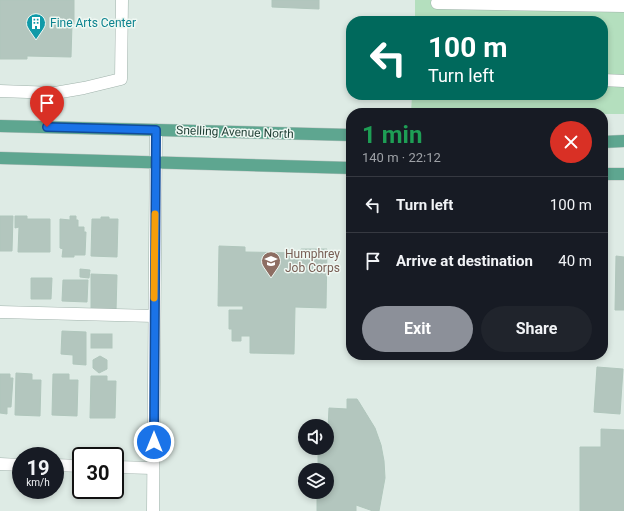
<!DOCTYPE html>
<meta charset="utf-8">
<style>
body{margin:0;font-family:Roboto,sans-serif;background:#20242c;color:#f1f3f6;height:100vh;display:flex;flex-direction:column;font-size:15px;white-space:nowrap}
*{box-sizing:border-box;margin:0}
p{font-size:13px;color:#9ea1a6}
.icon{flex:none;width:22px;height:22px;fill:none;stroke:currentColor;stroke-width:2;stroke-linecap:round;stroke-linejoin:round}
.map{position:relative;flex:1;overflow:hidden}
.drawer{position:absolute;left:346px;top:108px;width:262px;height:252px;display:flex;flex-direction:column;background:#171b24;border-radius:16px;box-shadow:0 2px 6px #0003}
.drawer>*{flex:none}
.top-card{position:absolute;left:346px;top:16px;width:262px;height:84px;border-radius:16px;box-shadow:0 2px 6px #0003;background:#00695c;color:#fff;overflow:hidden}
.controls{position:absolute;left:298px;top:419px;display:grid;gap:8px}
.controls a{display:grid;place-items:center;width:36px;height:36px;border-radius:50%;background:#171b24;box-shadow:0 2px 6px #0003;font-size:20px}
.speed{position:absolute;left:12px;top:447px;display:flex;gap:8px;font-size:20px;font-weight:700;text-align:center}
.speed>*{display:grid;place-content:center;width:52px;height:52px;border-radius:50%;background:#171b24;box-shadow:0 2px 6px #0003;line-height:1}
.speed small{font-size:10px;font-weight:400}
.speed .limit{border:2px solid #111;border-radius:6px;background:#fff;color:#111}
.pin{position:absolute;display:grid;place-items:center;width:34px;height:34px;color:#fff;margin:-41px -17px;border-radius:50% 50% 50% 0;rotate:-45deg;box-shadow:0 0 4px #0007}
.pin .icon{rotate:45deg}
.me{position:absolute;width:44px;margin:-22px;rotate:0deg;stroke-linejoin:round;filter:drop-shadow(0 0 3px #0008)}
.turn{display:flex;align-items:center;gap:14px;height:84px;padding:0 16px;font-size:18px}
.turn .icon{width:52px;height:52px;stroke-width:2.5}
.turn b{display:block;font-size:28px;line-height:34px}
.round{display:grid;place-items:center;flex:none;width:42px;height:42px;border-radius:21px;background:#20242c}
.head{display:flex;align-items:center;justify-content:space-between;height:68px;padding:0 16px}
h1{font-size:24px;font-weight:700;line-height:30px;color:#1e9e55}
.button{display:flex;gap:8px;margin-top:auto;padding:8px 16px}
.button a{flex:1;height:46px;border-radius:24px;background:#8c9099;color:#fff;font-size:16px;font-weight:700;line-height:46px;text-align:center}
.button a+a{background:#20242c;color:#f1f3f6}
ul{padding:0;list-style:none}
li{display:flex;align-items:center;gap:12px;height:56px;padding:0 16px;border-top:1px solid #363941}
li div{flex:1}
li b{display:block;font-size:15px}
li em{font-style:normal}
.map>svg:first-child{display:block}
.green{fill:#b4dfbe}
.building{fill:#b3c6be;stroke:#b0c6bc}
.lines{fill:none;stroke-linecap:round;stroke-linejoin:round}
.minor-casing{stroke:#a1b3ac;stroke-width:13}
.major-casing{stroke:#bcc5c2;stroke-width:13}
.minor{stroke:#fff;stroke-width:12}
.major{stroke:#5ea690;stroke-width:12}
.route-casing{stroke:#114b97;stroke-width:10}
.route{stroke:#1a73e8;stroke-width:7}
.slow{stroke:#f59e0b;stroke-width:7}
.labels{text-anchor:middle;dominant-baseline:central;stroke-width:3;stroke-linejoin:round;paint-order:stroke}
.culture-label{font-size:12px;fill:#0d838f;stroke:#eff8f3;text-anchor:start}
.street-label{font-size:12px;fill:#1e3d33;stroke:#eff8f3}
.education-label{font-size:12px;fill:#785e54;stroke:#eff8f3;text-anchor:start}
</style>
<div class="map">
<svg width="624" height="511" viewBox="0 0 624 511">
<rect width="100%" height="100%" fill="#deebe5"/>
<path class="green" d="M415,0H624V114H603V113H411L412,95H603V21H415Z"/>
<g class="building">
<path d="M0,0H74V24H72L71,57L27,56V59H0Z"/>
<path d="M272,0H319V9L272,7Z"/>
<path d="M0,216H13L12,251H0Z"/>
<path d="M15,216H27V219H50V252H18L19,227L15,228Z"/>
<path d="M70,216H76V220H78V227H84V232H86L85,255H74V257H62L63,249L60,248V219L70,220Z"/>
<path d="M101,217H109V219H118L117,257L91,256L92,219H101Z"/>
<path d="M219,246L245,247V252L301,253V249H327L326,308L295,307L294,354L250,353V336H241V341H232V329H229V310H243V306H218Z"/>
<path d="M616,256L624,257V310H615Z"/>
<path d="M80,269L90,270L89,278L80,277Z"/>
<path d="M91,274L117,275L116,311L91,310Z"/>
<path d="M31,278H52L51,299H31Z"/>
<path d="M63,280H88L87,302L62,301Z"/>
<path d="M62,331L86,332V365L73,364V355L61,354Z"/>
<rect x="91" y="334" width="21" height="14"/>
<path d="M100,356L107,360V369L99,373L93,368V360Z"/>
<path d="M597,367L623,369L620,414L594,412Z"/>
<path d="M16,373L32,374V380H41L40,416L15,415Z"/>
<path d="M0,374H10V378H13L11,407H7V414L0,413Z"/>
<path d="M53,374H69V380H78L77,416L52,415Z"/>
<path d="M91,376H107V381H116L115,418H90Z"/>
<path d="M347,399H357L359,402L375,428L381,445L384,461L385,478L379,511H373L356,505V511H317V492H327V470H318V448H327L329,408L347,409Z"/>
<path d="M601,429L624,430V511H580V447H601Z"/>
</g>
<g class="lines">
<defs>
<g id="minor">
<path d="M437,3L624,6"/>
<path d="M603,80L624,81"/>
<path d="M0,91L55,93L84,88L121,79L122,0"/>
<path d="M0,312L154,316"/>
<path d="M0,464L21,465"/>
<path d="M55,465L81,466"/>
<path d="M115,467L153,468"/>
<path d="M153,511L156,130"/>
</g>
<g id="major">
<path d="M0,126L351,135"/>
<path d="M603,142L624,141"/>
<path d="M0,158L351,168"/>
<path d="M603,174H624"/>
</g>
</defs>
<use href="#minor" class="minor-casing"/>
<use href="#major" class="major-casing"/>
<use href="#minor" class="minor"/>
<use href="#major" class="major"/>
</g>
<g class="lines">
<defs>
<path id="route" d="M47,127L156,130L154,442"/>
</defs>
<use href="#route" class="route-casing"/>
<use href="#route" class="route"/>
<path class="slow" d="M154,298L155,214"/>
</g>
<defs>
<symbol id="building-pin" viewBox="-11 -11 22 30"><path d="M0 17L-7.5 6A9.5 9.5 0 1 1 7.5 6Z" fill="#0f9aa8" stroke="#eff8f3"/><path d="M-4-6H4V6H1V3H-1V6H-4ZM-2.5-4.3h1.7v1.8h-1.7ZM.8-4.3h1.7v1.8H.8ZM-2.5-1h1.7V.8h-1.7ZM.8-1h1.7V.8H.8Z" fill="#fff"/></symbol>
<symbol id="school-pin" viewBox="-11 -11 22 30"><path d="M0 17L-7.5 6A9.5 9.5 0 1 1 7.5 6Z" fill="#8d6e63" stroke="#eff8f3"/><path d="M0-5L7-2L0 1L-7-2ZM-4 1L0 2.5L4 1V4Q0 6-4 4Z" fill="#fff"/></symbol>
</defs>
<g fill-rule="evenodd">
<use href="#building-pin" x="25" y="12" width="22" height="30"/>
<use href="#school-pin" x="260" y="250" width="22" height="30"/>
</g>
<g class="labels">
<g class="culture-label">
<text x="50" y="23">Fine Arts Center</text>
</g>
<g class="street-label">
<text transform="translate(235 132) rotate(2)">Snelling Avenue North</text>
</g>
<g class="education-label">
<text x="285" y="254">Humphrey<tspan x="285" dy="14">Job Corps</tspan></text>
</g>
</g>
</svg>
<div class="controls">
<a><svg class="icon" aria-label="sound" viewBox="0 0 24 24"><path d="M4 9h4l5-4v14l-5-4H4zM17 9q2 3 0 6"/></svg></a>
<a><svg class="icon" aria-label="layers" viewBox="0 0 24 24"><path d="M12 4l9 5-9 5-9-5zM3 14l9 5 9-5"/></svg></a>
</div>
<div class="speed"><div>19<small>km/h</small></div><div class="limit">30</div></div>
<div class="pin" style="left:47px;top:127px;background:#d93025"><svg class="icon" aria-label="arrive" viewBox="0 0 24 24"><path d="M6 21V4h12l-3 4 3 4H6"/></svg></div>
<svg class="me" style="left:154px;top:442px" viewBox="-20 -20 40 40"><circle r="17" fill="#1a73e8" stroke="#fff" stroke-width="3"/><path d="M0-11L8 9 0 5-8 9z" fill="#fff"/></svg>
<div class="top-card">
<div class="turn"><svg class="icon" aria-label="left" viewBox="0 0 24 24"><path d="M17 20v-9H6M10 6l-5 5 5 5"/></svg><div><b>100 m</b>Turn left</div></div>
</div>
<section class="drawer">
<div class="head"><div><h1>1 min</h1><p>140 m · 22:12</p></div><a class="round" style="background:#d93025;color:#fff"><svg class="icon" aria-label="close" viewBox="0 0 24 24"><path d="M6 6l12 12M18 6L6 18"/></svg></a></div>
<ul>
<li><svg class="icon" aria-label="left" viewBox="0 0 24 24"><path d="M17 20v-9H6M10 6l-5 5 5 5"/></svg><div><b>Turn left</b></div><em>100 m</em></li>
<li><svg class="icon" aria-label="arrive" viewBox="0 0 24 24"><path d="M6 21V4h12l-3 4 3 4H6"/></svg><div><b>Arrive at destination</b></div><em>40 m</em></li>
</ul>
<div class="button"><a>Exit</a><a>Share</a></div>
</section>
</div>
